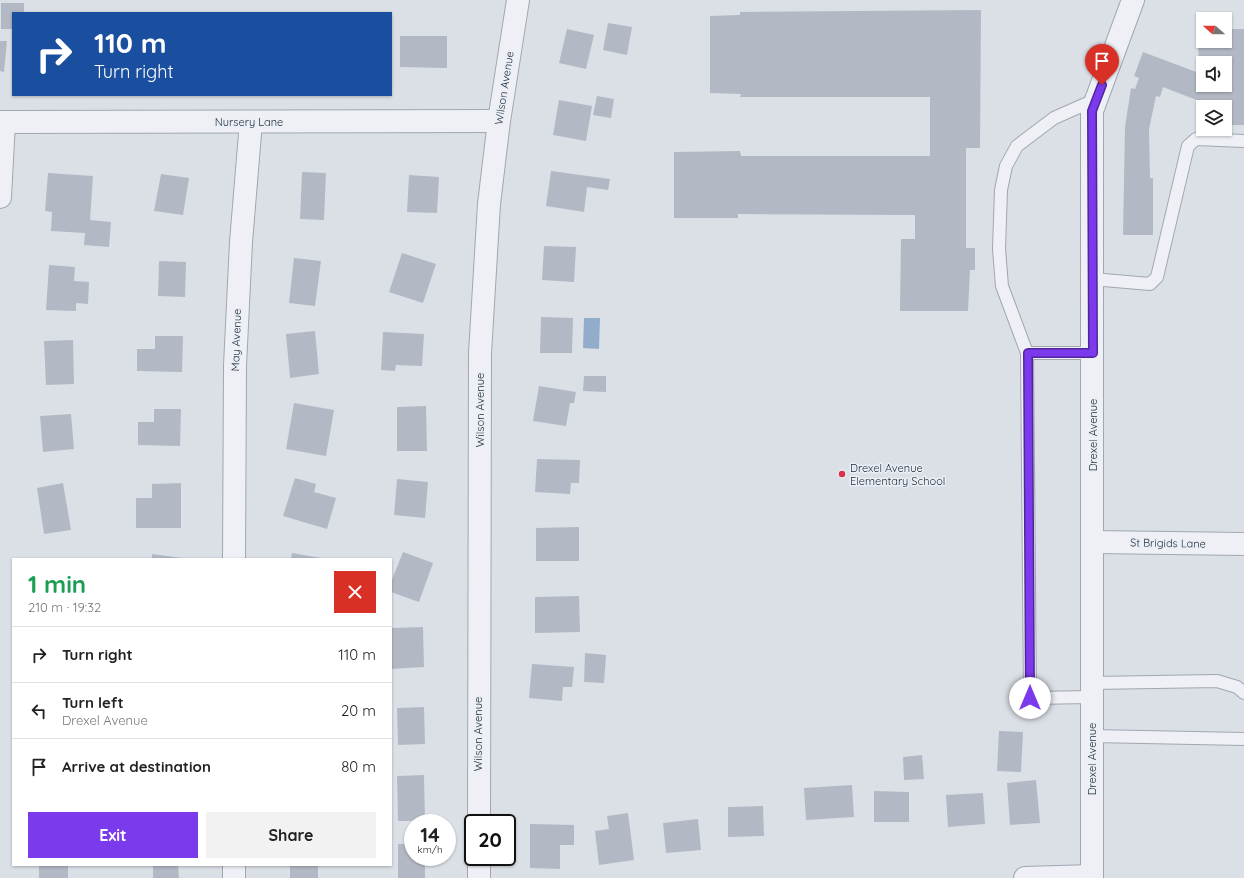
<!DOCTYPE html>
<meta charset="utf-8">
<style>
body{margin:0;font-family:Quicksand,sans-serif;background:#f2f2f2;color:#222;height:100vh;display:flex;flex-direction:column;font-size:15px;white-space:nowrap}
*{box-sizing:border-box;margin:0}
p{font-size:13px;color:#767676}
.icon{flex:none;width:22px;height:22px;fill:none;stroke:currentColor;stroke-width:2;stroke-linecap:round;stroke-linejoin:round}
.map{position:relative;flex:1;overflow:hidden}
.details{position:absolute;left:12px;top:558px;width:380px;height:308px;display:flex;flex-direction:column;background:#fff;border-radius:0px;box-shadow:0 1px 3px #0004}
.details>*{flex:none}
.hud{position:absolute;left:12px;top:12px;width:380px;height:84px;border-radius:0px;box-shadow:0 1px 3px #0004;background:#1a4fa0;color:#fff;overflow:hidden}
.needle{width:26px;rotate:291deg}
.tools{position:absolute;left:1196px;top:12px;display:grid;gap:8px}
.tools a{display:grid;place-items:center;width:36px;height:36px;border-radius:0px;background:#fff;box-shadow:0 1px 3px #0004;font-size:20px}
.speed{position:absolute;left:404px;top:814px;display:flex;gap:8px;font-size:20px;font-weight:700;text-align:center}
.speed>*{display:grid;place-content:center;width:52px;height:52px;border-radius:50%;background:#fff;box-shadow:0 1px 3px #0004;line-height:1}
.speed small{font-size:10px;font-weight:400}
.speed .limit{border:2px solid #111;border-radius:6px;background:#fff;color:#111}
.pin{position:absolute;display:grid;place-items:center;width:34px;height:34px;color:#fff;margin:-41px -17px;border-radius:50% 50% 50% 0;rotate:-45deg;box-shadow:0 0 4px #0007}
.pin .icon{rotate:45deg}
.me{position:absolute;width:44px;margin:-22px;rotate:0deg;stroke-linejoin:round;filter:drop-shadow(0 0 3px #0008)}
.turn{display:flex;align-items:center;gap:14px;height:84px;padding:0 16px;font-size:18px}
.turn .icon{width:52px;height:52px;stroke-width:2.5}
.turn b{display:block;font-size:28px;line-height:34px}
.round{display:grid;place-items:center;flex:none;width:42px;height:42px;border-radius:0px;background:#f2f2f2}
.head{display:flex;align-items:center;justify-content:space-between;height:68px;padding:0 16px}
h1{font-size:24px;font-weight:800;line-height:30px;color:#1e9e55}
.button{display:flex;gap:8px;margin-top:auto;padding:8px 16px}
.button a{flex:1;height:46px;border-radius:0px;background:#7c3aed;color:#fff;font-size:16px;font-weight:800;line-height:46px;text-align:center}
.button a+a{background:#f2f2f2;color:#222}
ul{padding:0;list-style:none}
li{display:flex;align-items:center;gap:12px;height:56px;padding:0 16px;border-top:1px solid #e0e0e0}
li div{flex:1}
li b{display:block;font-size:15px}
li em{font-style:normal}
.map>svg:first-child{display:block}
.water{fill:#92adcb}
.building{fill:#b2b9c4;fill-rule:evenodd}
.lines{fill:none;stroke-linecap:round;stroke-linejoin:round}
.service-casing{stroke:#a0a7b1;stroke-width:14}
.minor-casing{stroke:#a0a7b1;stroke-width:24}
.service{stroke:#eef0f5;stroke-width:12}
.minor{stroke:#eef0f5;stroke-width:22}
.route-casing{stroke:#51269a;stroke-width:10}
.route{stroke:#7c3aed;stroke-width:7}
.poi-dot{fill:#db314a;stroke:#eaeff5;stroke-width:1.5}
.labels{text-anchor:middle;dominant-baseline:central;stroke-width:3;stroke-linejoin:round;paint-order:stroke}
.street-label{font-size:11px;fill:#242d3e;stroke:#eaeff5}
.poi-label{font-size:11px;fill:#242d3e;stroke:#eaeff5;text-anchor:start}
</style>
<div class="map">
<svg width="1244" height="878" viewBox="0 0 1244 878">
<rect width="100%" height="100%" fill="#dbe0e7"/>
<path class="water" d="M584,318H600L599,349L583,348Z"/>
<g class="building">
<path d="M1,3H24V13H13V29H1Z"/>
<path d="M981,10L980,148H966V248H975V270H970L968,311H900L901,239H915V215L738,214V218H674V152L740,151L741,156H930V97H740L741,94L710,93V16L740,15V12Z"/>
<path d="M608,23L632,27L627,55L603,50Z"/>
<path d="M567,29L594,35L586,69L559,63Z"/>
<path d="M1203,29V41H1225V29H1244V125H1225V107H1203V125H1200L1199,101L1163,87L1160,97L1156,96L1149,129L1150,178H1153V235H1123L1125,127L1131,88L1135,89L1139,78L1134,76L1143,52L1199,73L1198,30ZM1203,63H1225V85H1203Z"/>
<path d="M400,36H447V68L400,67Z"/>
<path d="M0,41H7L4,72L0,71Z"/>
<path d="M597,96L614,99L611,118L593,115Z"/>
<path d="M559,100L592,106L586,141L553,135Z"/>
<path d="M551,171L610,179L608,190L587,187L584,212L546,206Z"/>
<path d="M302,172L326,173L324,220L300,219Z"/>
<path d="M48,173L93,176L90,220L111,222L109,247L84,245L85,233L51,231L52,212L45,211Z"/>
<path d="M161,174L189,178L183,215L154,211Z"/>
<path d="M409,175L439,177L437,213L407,212Z"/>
<path d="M544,246L576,247L574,282L542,280Z"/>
<path d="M402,253L436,264L423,303L389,292Z"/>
<path d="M294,258L321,261L315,306L289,303Z"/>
<path d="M159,261L186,262L185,297L158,296Z"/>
<path d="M49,265L75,267L74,281L89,282L88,304L76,303V311L46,310Z"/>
<path d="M541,317L573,318L572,353H540Z"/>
<path d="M315,331L319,374L290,378L286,334Z"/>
<path d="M383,332L424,334L422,366L396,365L395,371L381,370Z"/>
<path d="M155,336H183L182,372L137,371V349H155Z"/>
<path d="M73,340L74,384L46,385L44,341Z"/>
<path d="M584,376H606V392L583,391Z"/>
<path d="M539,386L576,392L574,403H570L566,426L533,421Z"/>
<path d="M294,403L334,410L326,456L286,449Z"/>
<path d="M426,406L427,451H397V407Z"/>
<path d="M154,409H181L180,446L138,445V422H154Z"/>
<path d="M71,414L74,449L43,452L40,416Z"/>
<path d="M537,459L580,460L579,483H571L570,494L535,492Z"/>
<path d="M295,478L316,484L314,492L336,498L327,529L283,516Z"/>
<path d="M397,479L428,482L425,518L394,515Z"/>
<path d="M63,483L71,530L44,534L37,488Z"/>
<path d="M181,483V528H136V498H152V484Z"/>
<path d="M579,527V561H536V528Z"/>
<path d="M403,552L433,563L419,602L391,592V582Z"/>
<path d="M292,553L321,558V559H291Z"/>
<path d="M152,554L182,558V559H152Z"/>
<path d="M579,596L580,632L535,633V597Z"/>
<path d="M423,627L424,667L391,669V628Z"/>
<path d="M585,653L606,655L604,683L584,682Z"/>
<path d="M532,664L574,667L572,687H563L562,701L529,698Z"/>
<path d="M424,707L425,744L398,745L397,708Z"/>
<path d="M999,731L1023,732L1021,772L997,771Z"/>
<path d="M922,755L924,779L904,780L903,757Z"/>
<path d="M424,775L425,821H398L397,776Z"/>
<path d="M1036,780L1040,823L1010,825L1007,783Z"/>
<path d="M852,785L854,817L806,820L804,788Z"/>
<path d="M874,791L909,792V822H874Z"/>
<path d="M983,793L985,824L948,827L946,795Z"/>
<path d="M763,806L764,836L728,837V807Z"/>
<path d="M628,813L634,860L599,865L595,831L609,829L607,816Z"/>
<path d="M698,819L701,850L666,853L663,823Z"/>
<path d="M530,824L574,825V845H560V869L530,868Z"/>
<path d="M398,844H413V857H425V878H398Z"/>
<rect x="39" y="865" width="29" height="13"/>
<path d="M153,865H178L179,878H153Z"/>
<rect x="290" y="865" width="28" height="13"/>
</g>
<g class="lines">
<defs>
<g id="service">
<path d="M1092,279L1150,284L1157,277L1188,146L1196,139L1244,141"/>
<path d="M1027,353L1002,286L999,249L1001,190L1006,166L1017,146L1054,118L1097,99"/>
<path d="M1093,683L1217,681L1237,687L1244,693"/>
<path d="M1092,697L1030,698L1027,353H1093"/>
<path d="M1092,736L1244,739"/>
</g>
<g id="minor">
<path d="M0,122L499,121"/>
<path d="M0,197L4,122"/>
<path d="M1093,542L1244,544"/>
<path d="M234,559L235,366L241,242L251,122"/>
<path d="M479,823L480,353L489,204L499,121L518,0"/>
<path d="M479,857V878"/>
<path d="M234,878V865"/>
<path d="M1025,878L1092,876"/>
<path d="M1092,878V111L1133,0"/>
</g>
</defs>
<use href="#service" class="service-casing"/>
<use href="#minor" class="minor-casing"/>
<use href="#service" class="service"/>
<use href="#minor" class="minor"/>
</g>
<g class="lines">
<defs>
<path id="route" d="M1030,698L1028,353H1093L1092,111L1102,85"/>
</defs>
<use href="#route" class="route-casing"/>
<use href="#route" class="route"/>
</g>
<circle class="poi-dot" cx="842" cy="474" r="4"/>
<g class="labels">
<g class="street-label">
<text transform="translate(504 88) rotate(-81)">Wilson Avenue</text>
<text x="249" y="122">Nursery Lane</text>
<text transform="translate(236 340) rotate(-88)">May Avenue</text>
<text transform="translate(480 410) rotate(-90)">Wilson Avenue</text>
<text transform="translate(1093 435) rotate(-90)">Drexel Avenue</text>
<text transform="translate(1168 543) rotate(1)">St Brigids Lane</text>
<text transform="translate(478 734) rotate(-90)">Wilson Avenue</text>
<text transform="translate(1092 759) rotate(-90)">Drexel Avenue</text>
</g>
<g class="poi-label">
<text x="850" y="468">Drexel Avenue<tspan x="850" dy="13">Elementary School</tspan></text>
</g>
</g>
</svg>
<div class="tools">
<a><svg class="needle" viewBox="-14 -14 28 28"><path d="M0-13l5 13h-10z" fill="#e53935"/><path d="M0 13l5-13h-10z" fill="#767676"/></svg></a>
<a><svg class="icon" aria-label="sound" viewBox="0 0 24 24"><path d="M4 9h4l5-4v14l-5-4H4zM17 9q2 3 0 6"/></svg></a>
<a><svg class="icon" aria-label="layers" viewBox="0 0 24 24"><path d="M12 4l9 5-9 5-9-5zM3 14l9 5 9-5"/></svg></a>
</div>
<div class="speed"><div>14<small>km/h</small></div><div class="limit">20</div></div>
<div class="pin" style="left:1102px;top:85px;background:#d93025"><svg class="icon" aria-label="arrive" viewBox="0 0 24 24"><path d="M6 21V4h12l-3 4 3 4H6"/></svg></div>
<svg class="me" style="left:1030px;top:698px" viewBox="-20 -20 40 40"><circle r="19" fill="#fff"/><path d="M0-13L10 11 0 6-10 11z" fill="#7c3aed"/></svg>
<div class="hud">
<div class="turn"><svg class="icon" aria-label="right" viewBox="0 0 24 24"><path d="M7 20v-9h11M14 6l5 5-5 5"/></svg><div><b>110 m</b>Turn right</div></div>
</div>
<section class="details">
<div class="head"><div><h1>1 min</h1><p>210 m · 19:32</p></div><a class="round" style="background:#d93025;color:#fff"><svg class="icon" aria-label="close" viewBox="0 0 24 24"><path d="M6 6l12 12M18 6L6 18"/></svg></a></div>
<ul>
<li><svg class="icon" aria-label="right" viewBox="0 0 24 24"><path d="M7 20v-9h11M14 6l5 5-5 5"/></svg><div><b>Turn right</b></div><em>110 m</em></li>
<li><svg class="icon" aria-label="left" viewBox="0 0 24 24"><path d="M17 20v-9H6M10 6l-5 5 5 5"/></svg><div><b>Turn left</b><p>Drexel Avenue</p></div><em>20 m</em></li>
<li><svg class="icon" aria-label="arrive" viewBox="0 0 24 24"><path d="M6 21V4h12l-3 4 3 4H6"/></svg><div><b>Arrive at destination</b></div><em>80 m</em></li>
</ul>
<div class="button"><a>Exit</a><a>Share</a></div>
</section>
</div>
